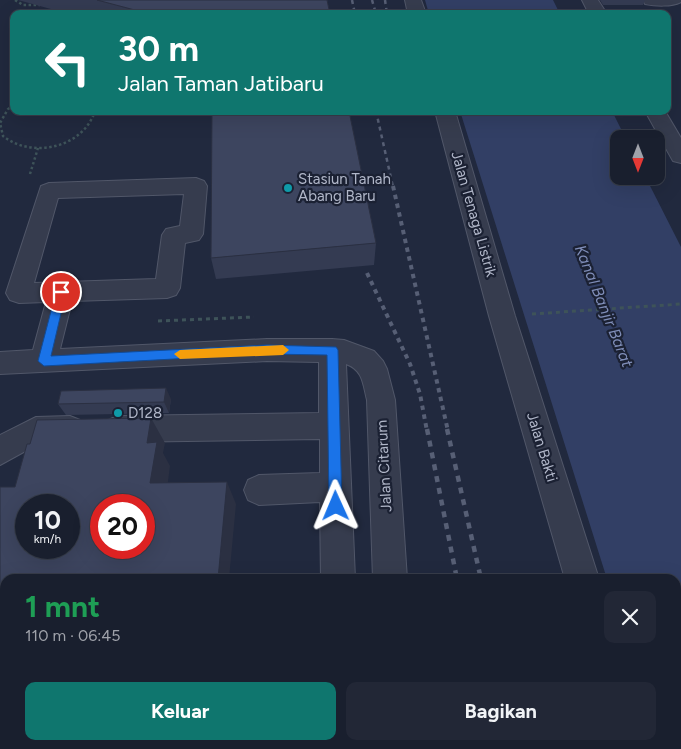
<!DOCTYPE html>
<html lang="id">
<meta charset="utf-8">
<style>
body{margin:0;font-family:Figtree,sans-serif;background:#222736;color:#f1f3f6;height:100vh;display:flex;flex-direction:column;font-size:19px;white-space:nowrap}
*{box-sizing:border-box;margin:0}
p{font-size:16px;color:#9fa2aa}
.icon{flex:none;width:28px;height:28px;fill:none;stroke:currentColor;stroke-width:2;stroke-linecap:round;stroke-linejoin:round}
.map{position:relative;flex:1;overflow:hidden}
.details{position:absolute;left:0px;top:574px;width:681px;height:176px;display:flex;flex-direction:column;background:#191f2e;border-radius:15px 15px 0 0;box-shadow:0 5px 20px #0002,0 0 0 1px #373d4a}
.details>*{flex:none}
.top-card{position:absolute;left:10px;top:10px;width:661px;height:105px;border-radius:10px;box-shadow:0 5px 20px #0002,0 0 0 1px #373d4a;background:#0f766e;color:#fff;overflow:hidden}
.needle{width:32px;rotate:180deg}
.buttons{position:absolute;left:610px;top:130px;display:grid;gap:10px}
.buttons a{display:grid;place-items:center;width:55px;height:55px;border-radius:10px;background:#191f2e;box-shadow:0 5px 20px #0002,0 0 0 1px #373d4a;font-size:25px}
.speed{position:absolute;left:15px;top:494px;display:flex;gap:10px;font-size:25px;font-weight:700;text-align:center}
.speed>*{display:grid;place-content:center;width:65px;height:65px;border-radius:50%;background:#191f2e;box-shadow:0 5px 20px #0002,0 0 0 1px #373d4a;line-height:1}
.speed small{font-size:12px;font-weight:400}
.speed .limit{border:8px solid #d22;background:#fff;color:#111}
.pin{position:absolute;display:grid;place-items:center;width:42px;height:42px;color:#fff;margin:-21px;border:2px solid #fff;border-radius:50%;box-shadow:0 1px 5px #0007}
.me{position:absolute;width:55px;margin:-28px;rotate:359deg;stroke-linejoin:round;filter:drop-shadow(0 0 4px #0008)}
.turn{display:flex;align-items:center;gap:18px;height:105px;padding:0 25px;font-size:22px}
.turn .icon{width:65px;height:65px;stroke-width:2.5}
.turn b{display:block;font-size:35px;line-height:42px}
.round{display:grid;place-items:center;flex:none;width:52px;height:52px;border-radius:10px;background:#222736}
.summary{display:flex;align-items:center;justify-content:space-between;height:85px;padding:0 25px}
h1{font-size:30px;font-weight:700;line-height:38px;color:#1e9e55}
.button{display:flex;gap:10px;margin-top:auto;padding:10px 25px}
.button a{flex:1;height:58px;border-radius:10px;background:#0f766e;color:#fff;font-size:20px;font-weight:700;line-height:58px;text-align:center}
.button a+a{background:#222736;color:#f1f3f6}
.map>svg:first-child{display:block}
.water{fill:#323f65}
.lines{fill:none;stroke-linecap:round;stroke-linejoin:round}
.minor-casing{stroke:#515769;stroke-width:2}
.path-far1{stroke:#3e5359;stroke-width:2.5;stroke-dasharray:2.5 2.5;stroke-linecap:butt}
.path{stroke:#3e5359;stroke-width:3;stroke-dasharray:4 4;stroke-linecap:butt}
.minor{fill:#363c4e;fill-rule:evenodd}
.rail-far2{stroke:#575f75;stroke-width:2.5;stroke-dasharray:4 4;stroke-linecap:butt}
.rail-far1{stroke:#575f75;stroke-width:4;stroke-dasharray:4.5 4.5;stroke-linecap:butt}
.rail{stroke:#575f75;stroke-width:4.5;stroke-dasharray:6 6;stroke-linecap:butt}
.wall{fill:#343b52}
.shaded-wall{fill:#2b3042}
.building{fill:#3d455f;stroke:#2b3042;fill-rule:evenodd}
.route{fill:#1a73e8;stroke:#114b97}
.slow{fill:#f59e0b}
.culture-dot{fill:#0f9aa8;stroke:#1b2133;stroke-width:2}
.labels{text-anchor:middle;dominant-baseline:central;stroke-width:4.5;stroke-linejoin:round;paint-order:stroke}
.poi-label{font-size:15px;fill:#b1b7c9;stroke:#1b2133;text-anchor:start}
.street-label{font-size:15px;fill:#b1b7c9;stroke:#1b2133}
.water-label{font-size:16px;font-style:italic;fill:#7f8db8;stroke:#1b2133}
</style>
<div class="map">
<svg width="681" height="749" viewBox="0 0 681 749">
<rect width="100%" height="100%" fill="#21293e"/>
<g class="water">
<path d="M425,0H553L560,14H429Z"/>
<path d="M460,111H612L626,139H619V176H645L681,247V749H661L660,745H676V579H607Z"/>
</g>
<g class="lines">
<defs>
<g id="minor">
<path d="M405,0H421L426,14H408Z"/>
<path d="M582,0H598L607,14H589Z"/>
<path d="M643,0H681V2C672,7 655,6 645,4Z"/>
<path d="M435,111H455L515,316L599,579H565L489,316Z"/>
<path d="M645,111H665L681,138V163L673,161Z"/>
<path d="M196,178L204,181L207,186L203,234L199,240L185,243L180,288L176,295L167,298L72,301L60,349L267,339H332L344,340L374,351L383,361L387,369L395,400L407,579H373L367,400C363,384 363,370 346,364L355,579H321L320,502L259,505L248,500L244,490L248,480L259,475L320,473V439L118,442L108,438L103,429L108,420L118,416L319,413V362L267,361L0,374V352L33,350L46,302L19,303L10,300L6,293L41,186L49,183ZM184,194L180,226L166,229L162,235L156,279L34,283L58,198Z"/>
<path d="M70,416L80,420L85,429L80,438L70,442L40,443L0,465V435L36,417Z"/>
<path d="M323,745H361L362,749H324Z"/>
<rect x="379" y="745" width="38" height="4"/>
<path d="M613,745H651L652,749H614Z"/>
</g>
</defs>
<use href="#minor" class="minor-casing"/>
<g class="path-far1">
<path d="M15,0L23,5H40"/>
<path d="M14,106L8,109L0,123L3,136C32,159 83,148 95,111"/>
<path d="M30,174L38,148"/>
</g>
<g class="path">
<path d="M532,314L681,304"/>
<path d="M158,321L254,317"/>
</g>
<use href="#minor" class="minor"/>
<g class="rail-far2">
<path d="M352,0L355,14"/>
<path d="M372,0L376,14"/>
<path d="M385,0L387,14"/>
<path d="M376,111L393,187"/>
</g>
<g class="rail-far1">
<path d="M393,186L448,431"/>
<path d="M367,273L410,364L420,394L427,431"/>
</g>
<g class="rail">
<path d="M427,429L457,579"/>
<path d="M447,429L481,579"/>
<path d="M490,745L491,749"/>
<path d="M519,745L520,749"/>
</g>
</g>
<g class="wall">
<path d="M18,0H327L330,14H69Z"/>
<path d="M600,0H645L643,5H603Z"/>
<path d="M376,243L374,265L216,279L211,258Z"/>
<path d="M171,399L169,413L66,415L58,404Z"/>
</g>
<g class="shaded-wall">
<path d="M166,388L171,399L169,413L164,402Z"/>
<path d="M151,418L165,443L163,453L170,466L165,504L150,483L147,443Z"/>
<path d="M227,482L236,504L229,579H218Z"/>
<rect x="202" y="745" width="13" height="4"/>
</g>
<g class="building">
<path d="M97,0H327L330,14H144L146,13Z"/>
<path d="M212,111H349L376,243L211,258Z"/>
<path d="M166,388L164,402L58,404L61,391Z"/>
<path d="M151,418L147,443L157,442L150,483L227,482L218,579H5V745H202V749H0V487H15L27,444H30L37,420ZM26,505H69V548H26ZM101,505H144V548H101Z"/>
</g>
<path class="route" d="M61,288L66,292L51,356L267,345L336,347L338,350L342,506L340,510L336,512L331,510L329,506L327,355L267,354L44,366L38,361L56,292Z"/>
<path class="slow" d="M283,345L289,350L283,355L180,359L174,354L180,350Z"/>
<g class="culture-dot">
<circle cx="288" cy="188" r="5"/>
<circle cx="118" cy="413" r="5"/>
</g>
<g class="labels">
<g class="poi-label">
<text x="298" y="179">Stasiun Tanah<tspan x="298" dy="17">Abang Baru</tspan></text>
<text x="128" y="413">D128</text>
</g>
<g class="street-label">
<text transform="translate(474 214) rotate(74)">Jalan Tenaga Listrik</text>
<text transform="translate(542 447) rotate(73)">Jalan Bakti</text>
<text transform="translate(384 466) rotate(-93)">Jalan Citarum</text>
</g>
<g class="water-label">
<text transform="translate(604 306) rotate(68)">Kanal Banjir Barat</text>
</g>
</g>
</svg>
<div class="buttons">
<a><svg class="needle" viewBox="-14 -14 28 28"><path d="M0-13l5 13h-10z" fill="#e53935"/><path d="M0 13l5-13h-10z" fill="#9fa2aa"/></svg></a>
</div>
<div class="speed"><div>10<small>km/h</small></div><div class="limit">20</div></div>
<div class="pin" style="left:61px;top:292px;background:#d93025"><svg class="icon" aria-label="arrive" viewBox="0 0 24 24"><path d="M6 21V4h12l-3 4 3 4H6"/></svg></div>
<svg class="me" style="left:336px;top:506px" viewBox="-20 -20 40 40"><path d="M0-17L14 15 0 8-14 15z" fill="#1a73e8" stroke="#fff" stroke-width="4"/></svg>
<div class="top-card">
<div class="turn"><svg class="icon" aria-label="left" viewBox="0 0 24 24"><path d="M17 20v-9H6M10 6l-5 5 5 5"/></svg><div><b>30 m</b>Jalan Taman Jatibaru</div></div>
</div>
<section class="details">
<div class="summary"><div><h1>1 mnt</h1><p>110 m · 06:45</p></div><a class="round"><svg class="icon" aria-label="close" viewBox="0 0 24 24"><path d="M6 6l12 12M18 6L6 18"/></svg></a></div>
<div class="button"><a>Keluar</a><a>Bagikan</a></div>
</section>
</div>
